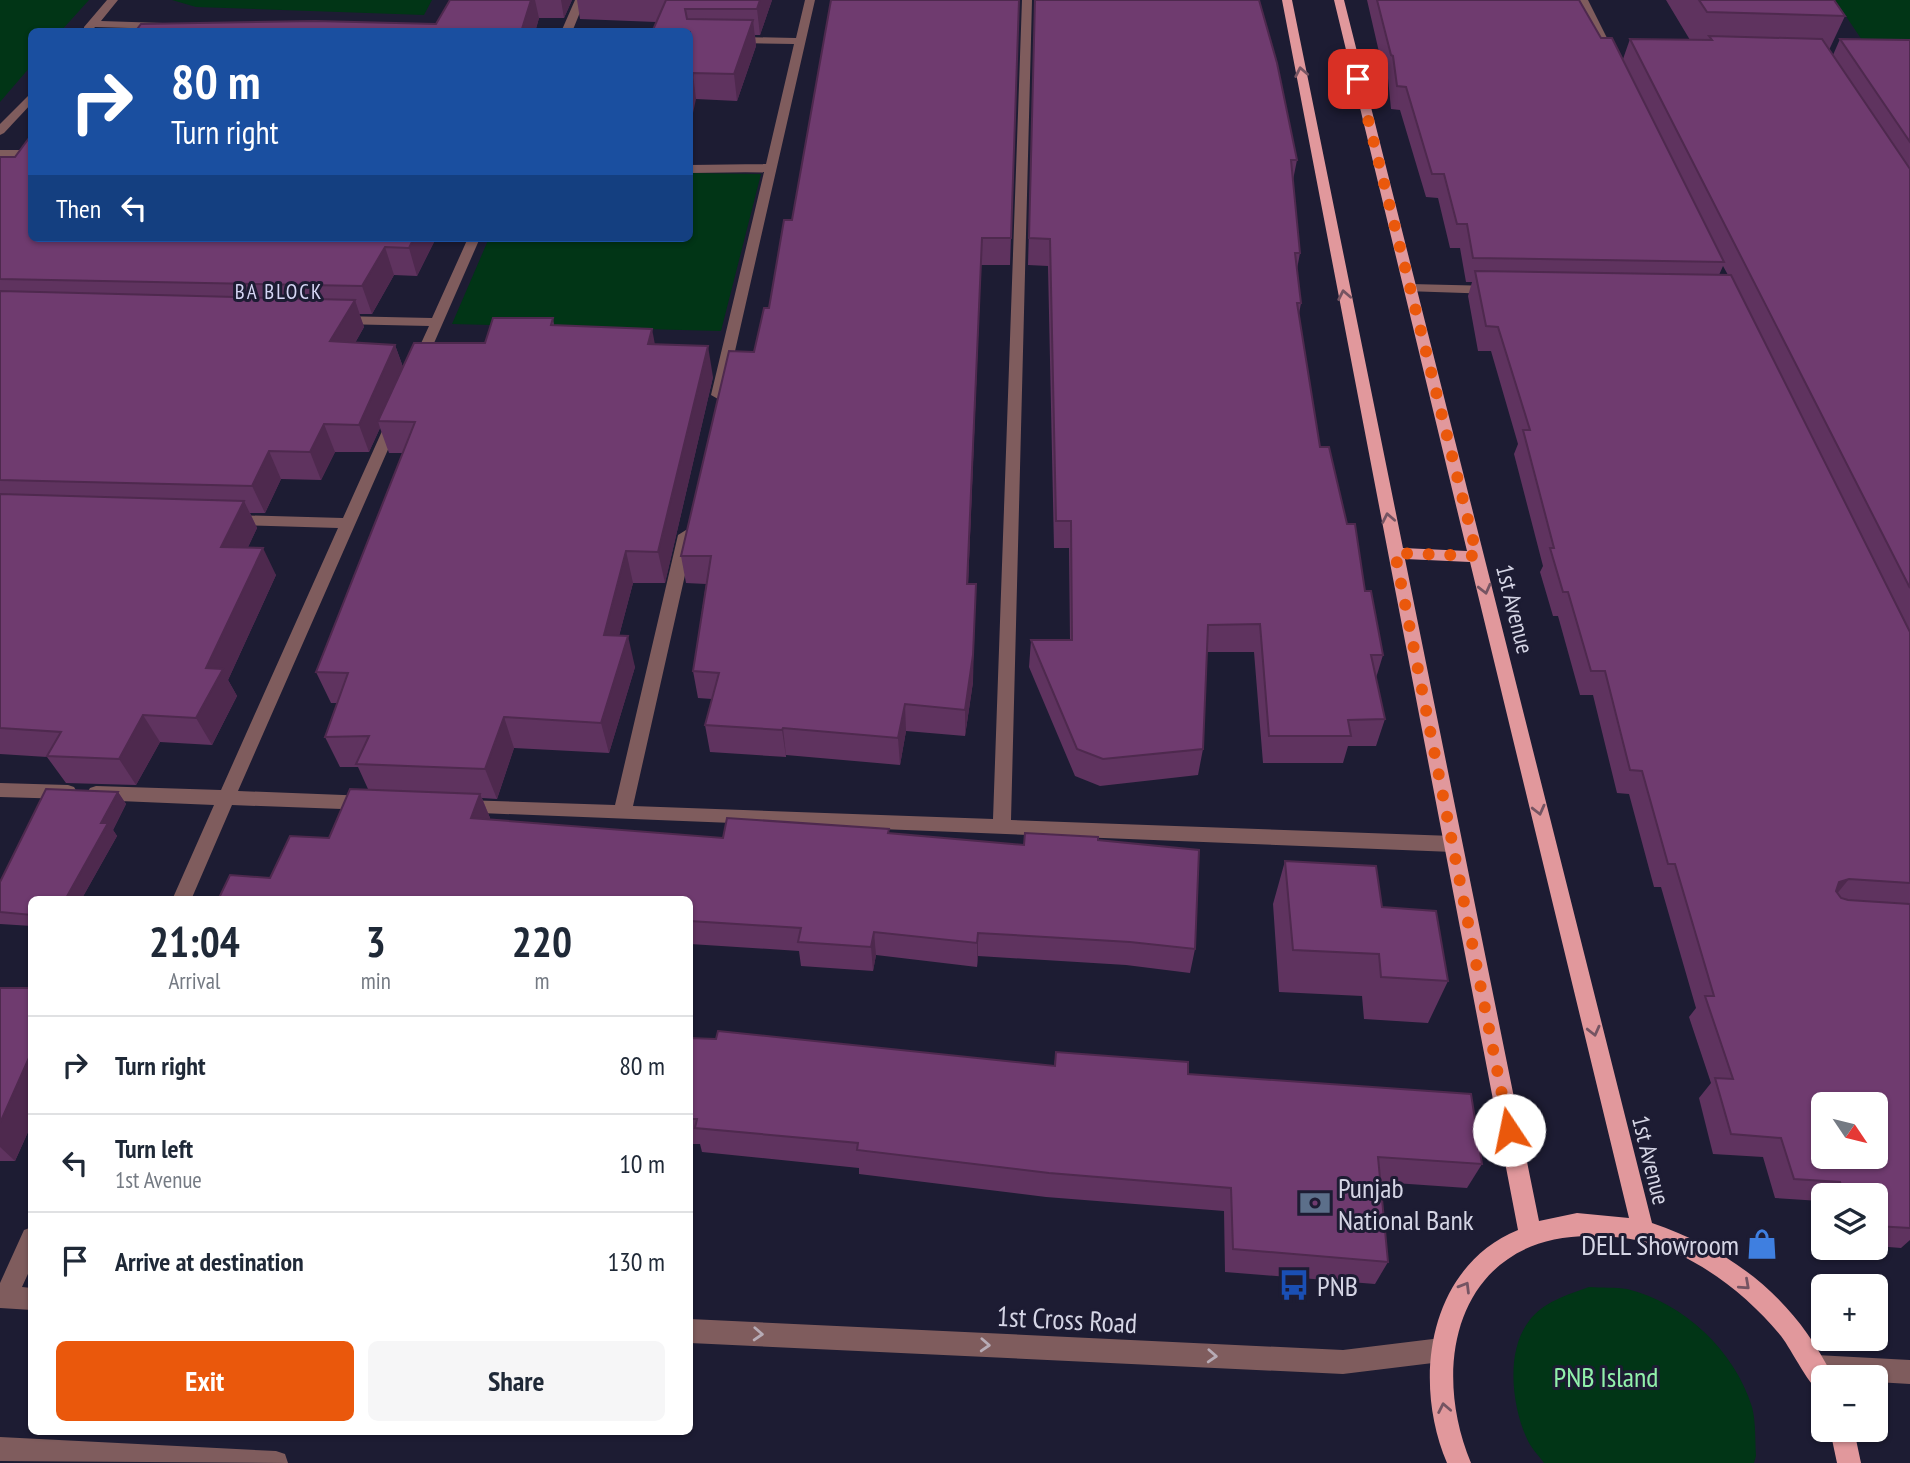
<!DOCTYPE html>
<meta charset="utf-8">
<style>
body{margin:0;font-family:"PT Sans Narrow",sans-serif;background:#f6f6f7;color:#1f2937;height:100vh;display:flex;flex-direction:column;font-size:26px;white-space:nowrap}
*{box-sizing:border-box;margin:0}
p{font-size:23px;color:#747a83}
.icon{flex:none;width:38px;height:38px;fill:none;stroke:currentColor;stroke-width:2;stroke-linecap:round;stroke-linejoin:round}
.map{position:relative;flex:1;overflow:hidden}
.sheet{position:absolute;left:28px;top:896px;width:665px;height:539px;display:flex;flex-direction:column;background:#fff;border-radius:10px;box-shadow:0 2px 5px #0004}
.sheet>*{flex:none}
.hud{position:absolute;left:28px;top:28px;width:665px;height:214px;border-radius:10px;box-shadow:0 2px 5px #0004;background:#1a4fa0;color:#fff;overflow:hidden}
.needle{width:46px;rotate:125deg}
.controls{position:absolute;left:1811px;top:1092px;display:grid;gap:14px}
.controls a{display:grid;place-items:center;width:77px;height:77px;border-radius:10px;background:#fff;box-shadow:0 2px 5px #0004;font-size:35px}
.pin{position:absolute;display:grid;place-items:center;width:60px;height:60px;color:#fff;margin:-30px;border-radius:14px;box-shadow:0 4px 10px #0006}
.me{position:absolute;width:77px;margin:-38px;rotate:349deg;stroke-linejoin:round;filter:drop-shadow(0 0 5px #0008)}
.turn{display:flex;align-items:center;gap:24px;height:147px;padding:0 28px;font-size:32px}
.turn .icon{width:91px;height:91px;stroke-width:2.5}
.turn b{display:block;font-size:49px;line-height:60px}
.then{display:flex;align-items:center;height:66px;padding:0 28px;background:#0003;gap:14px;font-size:26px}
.eta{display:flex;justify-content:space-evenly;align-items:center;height:119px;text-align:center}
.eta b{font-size:42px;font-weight:800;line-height:49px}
.action{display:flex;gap:14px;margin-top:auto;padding:14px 28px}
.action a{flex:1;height:80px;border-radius:10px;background:#ea580c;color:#fff;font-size:28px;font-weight:800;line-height:80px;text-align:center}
.action a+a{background:#f6f6f7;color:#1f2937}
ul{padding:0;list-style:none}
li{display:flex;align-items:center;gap:21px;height:98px;padding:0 28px;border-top:2px solid #e0e1e3}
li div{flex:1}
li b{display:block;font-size:26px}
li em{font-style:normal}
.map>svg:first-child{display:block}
.green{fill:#013516}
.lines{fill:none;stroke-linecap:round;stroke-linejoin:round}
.minor{fill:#7f5c5d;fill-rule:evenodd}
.major{fill:#e1989c;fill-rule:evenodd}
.wall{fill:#5f335f;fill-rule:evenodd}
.shaded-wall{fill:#4e294e}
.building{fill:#6f3b6f;stroke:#4e294e;stroke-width:2;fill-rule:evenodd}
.oneway{stroke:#755462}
.oneway2{stroke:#b7abb5}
.route{stroke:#ea580c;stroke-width:12;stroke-dasharray:0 21.6}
.labels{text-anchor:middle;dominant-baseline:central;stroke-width:6;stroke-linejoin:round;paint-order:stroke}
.far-neighbourhood-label{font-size:21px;letter-spacing:2px;fill:#d6d6f5;stroke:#1d1c33}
.street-label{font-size:24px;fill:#d5d5e5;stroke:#1d1c33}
.near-poi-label{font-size:28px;fill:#d5d5e5;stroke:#1d1c33;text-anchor:start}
.near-street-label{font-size:28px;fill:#d5d5e5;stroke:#1d1c33}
.near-park-label{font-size:28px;fill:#91f1ab;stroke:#1d1c33}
</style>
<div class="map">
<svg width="1910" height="1463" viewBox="0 0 1910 1463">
<rect width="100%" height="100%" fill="#1d1c33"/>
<g class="green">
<path d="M0,0H89L61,31L32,32L31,66L0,102Z"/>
<path d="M172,0H432L424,15L196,7Z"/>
<path d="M1835,0H1910V47L1866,46Z"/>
<path d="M690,173L761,174L721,331L452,324L489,238H690Z"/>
<path d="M1589,1287C1601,1288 1615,1287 1627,1289C1684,1303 1735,1351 1752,1407C1756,1422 1755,1441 1756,1456L1754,1463H1544C1539,1456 1532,1449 1528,1441C1512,1408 1505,1352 1529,1321C1543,1302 1567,1295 1589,1287Z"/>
</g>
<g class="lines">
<g class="minor">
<path d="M107,0H118L101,21L163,23L168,26L163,29L95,27L92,31H84V27Z"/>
<path d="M575,0H585L572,32H561Z"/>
<path d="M805,0H815L725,395L718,399L711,395L764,172L690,173V165L766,164L794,44L690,42V36L796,38Z"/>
<path d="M1022,0H1032L1011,820L1453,836L1460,839L1462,844L1460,849L1453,852L457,812L454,807L457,802L463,800L615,805L678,535L686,530L694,535L633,806L993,819Z"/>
<path d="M1578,0H1588L1618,60L1616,62L1606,60Z"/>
<path d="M32,92V103L4,133L0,135V124Z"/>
<rect x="0" y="150" width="32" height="8"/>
<path d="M468,238H480L424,366H414L412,363L429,326L339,324L332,320L339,316L432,318Z"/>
<path d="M1410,284L1494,286L1501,290L1494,294L1405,291V285Z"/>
<path d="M394,415L401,420L238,791L369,796L375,798L378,803L375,808L369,810L232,805L191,900H172L214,805L96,800L90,798L87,793L90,788L96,786L221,790L338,528L232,525L224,520L232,515L343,518L387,420Z"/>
<path d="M0,783L68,785L74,787L77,792L74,797L68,799L0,797Z"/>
<path d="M32,1227V1265L22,1287L32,1288V1310L0,1308V1283L24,1230Z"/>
<path d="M690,1319L1343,1350L1441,1338L1449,1342L1453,1350L1449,1358L1441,1362L1343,1374L690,1343Z"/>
<path d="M1816,1355L1910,1360V1384L1876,1382V1377L1816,1379L1808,1375L1804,1367L1808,1359Z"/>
<path d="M0,1437L276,1451L285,1454L288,1463L0,1461Z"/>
</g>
<g class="major">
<path d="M1282,0H1292L1403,548L1467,551L1334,0H1344L1652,1223C1733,1251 1793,1297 1832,1375L1833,1377H1824V1395C1810,1389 1792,1350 1781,1336C1753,1302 1718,1273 1678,1254C1653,1242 1624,1236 1596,1236C1463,1232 1427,1357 1471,1463H1447C1412,1381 1428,1267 1518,1230ZM1405,559L1470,562L1629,1218L1577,1213L1539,1221Z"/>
<path d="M1830,1430H1854L1861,1463H1837Z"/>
</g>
</g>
<g class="wall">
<path d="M450,0H572L564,18H539L535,32H135L436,24Z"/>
<path d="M577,0H772L760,35H755L756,46L737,101L696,99L656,22L580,19Z"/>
<path d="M1019,0L1010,265H981L968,584L973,682L965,736L906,731L900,765L786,755V757L710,752L705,725L712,699L698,698L693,671L706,584L686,583L681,556L769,308L792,220Z"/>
<path d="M1035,0L1297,160L1293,180L1300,253L1297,269L1301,303L1299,314L1320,447L1347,524L1383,655L1376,678L1385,719L1376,746H1348L1343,763H1263L1254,652H1207L1203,749L1198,775L1100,786L1075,776L1029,667L1031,640H1070L1069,548H1054L1048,266L1028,265Z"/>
<path d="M1367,0H1579L1601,38L1623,59L1630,39L1690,40L1666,0H1834L1845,16L1829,50L1833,55L1840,39L1910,40V1240L1901,1248L1876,1246V1195H1824V1213L1820,1201L1775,1198L1763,1157L1713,1154L1699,1098L1711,1083L1689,1017L1696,1008L1661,887H1654L1629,794L1617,793L1593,695H1580L1558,616H1553L1540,572L1543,566L1514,454L1518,444L1491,351H1478L1468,296L1472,282H1466L1460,248H1450L1438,198L1426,197L1400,110L1391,109L1388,78H1385ZM1723,266L1728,275H1719Z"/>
<path d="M0,157L436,238L417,276L394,275L372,314H359L364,327L355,343L395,345L403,367L485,343L553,318L554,325L655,344L713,377L665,583H633L619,636L635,667L609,753L514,748L497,799L482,798L490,818L489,820L723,838L889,833L1024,845L1098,840L1195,949L1190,973L1126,965L978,956L977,967L876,955L873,971L801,966L799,951L690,944V900L270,878L329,838L368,789L358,767H340L325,737L337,703H331L316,672L403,453H389L380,428L369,452H335L321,480L281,479L265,513H250L257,528L248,547L276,575L228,680L237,696L212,745L160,742L136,785L66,783L47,757L0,754Z"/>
<path d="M118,792L126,804L113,830L117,836L81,900H32V926L0,924V882Z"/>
<path d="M1285,861L1382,907L1448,981L1428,1023L1364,1019L1362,996L1279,992L1273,904Z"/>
<path d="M0,988H32V1123L15,1161H0Z"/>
<path d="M690,1038L1054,1066L1056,1052L1188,1074L1482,1164L1467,1188L1380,1182L1388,1262L1375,1284L1225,1272L1224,1211L1046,1197L859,1174V1168L702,1152L700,1144H690Z"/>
</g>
<g class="shaded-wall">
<path d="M531,0H535L539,18L535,32H521Z"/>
<path d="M561,0H572L564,18Z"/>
<path d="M760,0H772L760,35L757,9Z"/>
<path d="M753,20L756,46L737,101L734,74Z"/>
<path d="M693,73L696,99L690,127V86Z"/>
<path d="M414,238H436L417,276L409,248Z"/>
<path d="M982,238L981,265L967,611V584Z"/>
<path d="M385,247L394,275L372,314L362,286Z"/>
<path d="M355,300L364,327L340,369L330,341Z"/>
<path d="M652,329L658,360L648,344Z"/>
<path d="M395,345L405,373L378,421L380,428L369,452L359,425Z"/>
<path d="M708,346L713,377L665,583L658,552Z"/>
<path d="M324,424L335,452L321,480L310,452Z"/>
<path d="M269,451L281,479L265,513L252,486Z"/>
<path d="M244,501L257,528L235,575L221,547Z"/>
<path d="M263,548L276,575L228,680L237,696L212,745L196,718L206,668Z"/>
<path d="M626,551L633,583L611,666L604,635Z"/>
<path d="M975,611L973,682L965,736V710Z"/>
<path d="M628,636L635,667L609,753L601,723Z"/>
<path d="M905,704L906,731L900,765L898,738Z"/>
<path d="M143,715L160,742L136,785L119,759Z"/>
<path d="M504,717L514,748L497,799L485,769Z"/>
<path d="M783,728L786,755V757L782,730Z"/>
<path d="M118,792L126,804L113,830L117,836L81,900H65L101,823Z"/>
<path d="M480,794L490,818L481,843L471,818Z"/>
<path d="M1849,879L1831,901L1839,882Z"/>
<path d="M874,932L876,955L873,971L871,947Z"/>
<path d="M978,933V956L977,967V943Z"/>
<path d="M32,1051V1123L15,1161L0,1147V1123Z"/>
</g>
<g class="building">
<path d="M450,0H531L521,32H135L141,24L315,21L436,24Z"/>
<path d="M666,0H760L757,9H685L687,19L753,20L734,74L693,73L690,86V32H652Z"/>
<path d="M831,0H1019L1011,238H982L967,584H976L973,655L965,710L905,704L898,738L783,728L782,730L705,725L719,673L693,671L711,556H681L729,351L754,352L764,308H769L784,220H792Z"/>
<path d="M1035,0H1259L1277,63L1297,160H1291L1300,253H1295L1301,303H1297L1320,447H1329L1347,524H1355L1365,591H1371L1383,655H1371L1385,719L1348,720L1351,736H1269L1260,624L1208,625L1203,749L1103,759L1077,749L1031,640H1072L1071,521H1056L1050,239L1029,238Z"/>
<path d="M1377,0H1579L1601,38H1612L1724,262L1473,258L1467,224H1457L1444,174H1432L1406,87L1397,86L1393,56L1391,55Z"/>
<path d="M1699,0H1834L1845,16L1707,12Z"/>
<path d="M1709,36L1822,39L1910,169V588L1630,39L1712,40Z"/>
<path d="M1840,39L1910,40V142Z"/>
<path d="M32,134V238H414L409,248L385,247L362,286L0,279V157H15Z"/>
<path d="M1475,271L1731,275L1910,632V883L1849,879L1839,882L1836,891L1841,898L1848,900L1910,904V1228L1876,1226V1195H1844L1840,1182L1794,1179L1781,1138L1731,1134L1715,1078L1733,1079L1705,996H1714L1675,864H1668L1642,771L1630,770L1605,671H1591L1568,592H1563L1550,548H1554L1523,430H1530L1498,327L1486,326ZM1824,1104H1876V1157H1824Z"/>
<path d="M0,291L355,300L330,341L395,345L359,425L324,424L310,452L269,451L252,486L0,480Z"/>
<path d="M493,318H553L551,325L652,329L648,344L708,346L658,552L626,551L604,635L628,636L601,723L504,717L485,769L356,764L369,736L325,737L348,673L316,672L415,422L378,421L414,343H485Z"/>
<path d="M0,494L244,501L221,547L263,548L206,668L223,669L196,718L143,715L119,759L47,756L61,732L0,728Z"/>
<path d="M46,789L118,792L101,823H108L65,900H32V915L0,912V882Z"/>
<path d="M350,789L480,794L471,818L723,838L727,818L889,829L888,833L1024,845L1025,833L1098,837V840L1199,850L1195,949L1130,942L978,933L977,943L874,932L871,947L798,942L801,928L690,921V900H218L230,875L270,878L290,836L329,838Z"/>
<path d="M1285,861L1376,866L1382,907L1436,911L1448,981L1381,977L1379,954L1293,950Z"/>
<path d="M0,988H32V1051L0,1123Z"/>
<path d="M718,1031L1055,1066L1056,1052L1188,1062V1074L1471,1094L1482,1164L1378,1157L1388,1262L1233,1249L1231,1188L1049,1173L857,1150L858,1143L695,1128L697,1119H690V1038L716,1039Z"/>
</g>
<defs><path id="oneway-chevron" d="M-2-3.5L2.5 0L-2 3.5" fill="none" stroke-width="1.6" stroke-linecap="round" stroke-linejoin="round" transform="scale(1.75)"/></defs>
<g class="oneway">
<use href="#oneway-chevron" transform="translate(1301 72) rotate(-101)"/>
<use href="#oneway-chevron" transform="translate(1344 295) rotate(-101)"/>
<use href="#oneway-chevron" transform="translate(1388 518) rotate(-101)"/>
<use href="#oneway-chevron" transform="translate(1485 589) rotate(76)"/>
<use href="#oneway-chevron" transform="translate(1539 810) rotate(76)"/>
<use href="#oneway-chevron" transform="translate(1594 1031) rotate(76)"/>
<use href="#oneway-chevron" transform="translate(1745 1285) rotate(42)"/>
<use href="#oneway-chevron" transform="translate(1465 1287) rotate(-59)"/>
<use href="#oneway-chevron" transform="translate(1444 1408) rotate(-101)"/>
</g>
<g class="oneway2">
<use href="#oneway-chevron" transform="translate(758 1334) rotate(3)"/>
<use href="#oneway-chevron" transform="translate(985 1345) rotate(3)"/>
<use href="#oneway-chevron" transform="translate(1212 1356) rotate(3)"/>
</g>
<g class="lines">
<path class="route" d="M1358,79L1477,556L1395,553L1509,1130"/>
</g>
<defs>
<symbol id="bank-bare" viewBox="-9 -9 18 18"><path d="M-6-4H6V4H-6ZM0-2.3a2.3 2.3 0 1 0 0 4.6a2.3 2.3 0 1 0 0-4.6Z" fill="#5c6f8a" stroke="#1d1c33" stroke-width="2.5" paint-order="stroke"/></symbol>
<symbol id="shop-bare" viewBox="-9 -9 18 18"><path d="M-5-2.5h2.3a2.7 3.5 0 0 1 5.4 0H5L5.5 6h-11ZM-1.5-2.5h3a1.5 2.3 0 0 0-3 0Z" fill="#3f7fe0" stroke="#1d1c33" stroke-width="2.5" paint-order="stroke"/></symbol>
<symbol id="bus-bare" viewBox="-9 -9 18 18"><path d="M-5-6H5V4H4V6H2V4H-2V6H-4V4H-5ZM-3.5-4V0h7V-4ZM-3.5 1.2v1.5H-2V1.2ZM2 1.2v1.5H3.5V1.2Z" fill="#1a4fb4" stroke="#1d1c33" stroke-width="2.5" paint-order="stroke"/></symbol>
</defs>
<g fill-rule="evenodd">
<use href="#bank-bare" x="1293" y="1181" width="44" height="44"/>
<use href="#shop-bare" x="1740" y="1222" width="44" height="44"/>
<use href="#bus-bare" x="1272" y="1263" width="44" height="44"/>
</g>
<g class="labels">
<g class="far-neighbourhood-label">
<text x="279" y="291">BA BLOCK</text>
</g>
<g class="street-label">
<text transform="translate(1515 609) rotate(76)">1st Avenue</text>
<text transform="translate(1651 1160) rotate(76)">1st Avenue</text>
</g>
<g class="near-poi-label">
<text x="1338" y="1187">Punjab<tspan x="1338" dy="32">National Bank</tspan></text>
<text x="1739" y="1244" text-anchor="end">DELL Showroom</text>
<text x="1317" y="1285">PNB</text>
</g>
<g class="near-street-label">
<text transform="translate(1067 1319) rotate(3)">1st Cross Road</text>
</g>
<g class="near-park-label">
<text x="1606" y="1376">PNB Island</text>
</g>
</g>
</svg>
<div class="controls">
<a><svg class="needle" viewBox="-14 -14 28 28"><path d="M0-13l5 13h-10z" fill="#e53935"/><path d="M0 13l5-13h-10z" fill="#747a83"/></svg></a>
<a><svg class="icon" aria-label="layers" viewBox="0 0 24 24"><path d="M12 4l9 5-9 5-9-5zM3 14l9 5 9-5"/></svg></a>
<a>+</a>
<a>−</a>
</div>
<div class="pin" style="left:1358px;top:79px;background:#d93025"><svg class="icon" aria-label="arrive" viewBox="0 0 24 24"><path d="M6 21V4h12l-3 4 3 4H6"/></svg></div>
<svg class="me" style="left:1509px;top:1130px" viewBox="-20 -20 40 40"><circle r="19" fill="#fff"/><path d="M0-13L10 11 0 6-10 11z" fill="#ea580c"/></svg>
<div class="hud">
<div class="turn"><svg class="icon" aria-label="right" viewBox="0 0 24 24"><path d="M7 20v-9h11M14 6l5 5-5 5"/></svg><div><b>80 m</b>Turn right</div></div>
<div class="then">Then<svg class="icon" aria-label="left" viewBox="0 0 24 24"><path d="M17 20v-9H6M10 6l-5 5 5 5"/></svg></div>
</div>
<section class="sheet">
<div class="eta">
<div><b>21:04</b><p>Arrival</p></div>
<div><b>3</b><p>min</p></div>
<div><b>220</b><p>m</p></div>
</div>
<ul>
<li><svg class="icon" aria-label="right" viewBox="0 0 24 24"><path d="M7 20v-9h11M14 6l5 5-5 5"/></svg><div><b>Turn right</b></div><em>80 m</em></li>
<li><svg class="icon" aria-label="left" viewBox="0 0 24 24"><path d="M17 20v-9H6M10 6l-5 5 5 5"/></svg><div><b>Turn left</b><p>1st Avenue</p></div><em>10 m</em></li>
<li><svg class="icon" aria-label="arrive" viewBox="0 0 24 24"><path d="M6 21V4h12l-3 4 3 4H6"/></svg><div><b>Arrive at destination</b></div><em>130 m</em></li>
</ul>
<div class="action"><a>Exit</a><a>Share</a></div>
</section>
</div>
